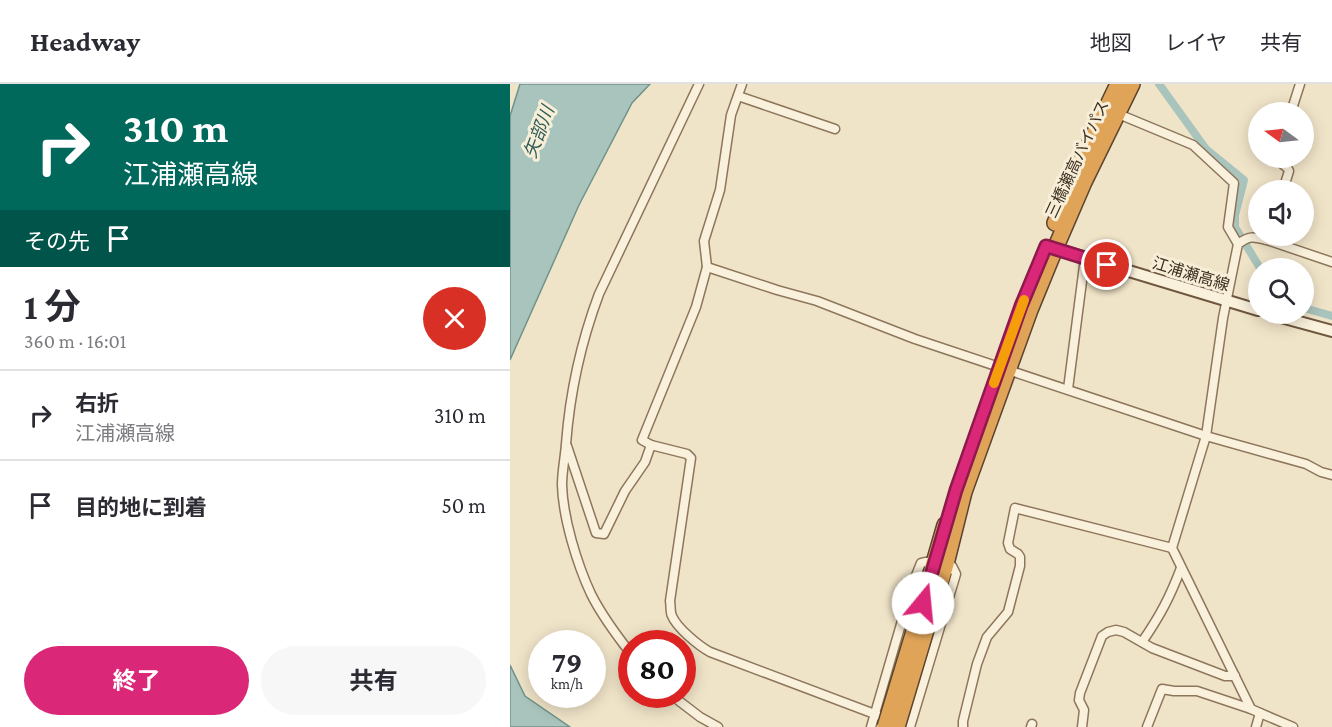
<!DOCTYPE html>
<html lang="ja">
<meta charset="utf-8">
<style>
body{margin:0;font-family:"Crimson Pro","Noto Sans JP",serif;background:#f7f7f7;color:#2b2b33;height:100vh;display:flex;flex-direction:column;font-size:22px;white-space:nowrap}
*{box-sizing:border-box;margin:0}
p{font-size:20px;color:#7c7c81}
.icon{flex:none;width:33px;height:33px;fill:none;stroke:currentColor;stroke-width:2;stroke-linecap:round;stroke-linejoin:round}
.map{position:relative;flex:1;overflow:hidden}
.side{display:flex;flex-direction:column;background:#fff;width:510px}
.side>*{flex:none}
.banner{background:#00695c;color:#fff;overflow:hidden}
.needle{width:39px;rotate:285deg}
.fabs{position:absolute;left:738px;top:18px;display:grid;gap:12px}
.fabs a{display:grid;place-items:center;width:66px;height:66px;border-radius:50%;background:#fff;box-shadow:0 3px 15px #0003;font-size:30px}
.speed{position:absolute;left:18px;top:546px;display:flex;gap:12px;font-size:30px;font-weight:700;text-align:center}
.speed>*{display:grid;place-content:center;width:78px;height:78px;border-radius:50%;background:#fff;box-shadow:0 3px 15px #0003;line-height:1}
.speed small{font-size:15px;font-weight:400}
.speed .limit{border:9px solid #d22;background:#fff;color:#111}
.pin{position:absolute;display:grid;place-items:center;width:51px;height:51px;color:#fff;margin:-26px;border:3px solid #fff;border-radius:50%;box-shadow:0 2px 6px #0007}
.me{position:absolute;width:66px;margin:-33px;rotate:17deg;stroke-linejoin:round;filter:drop-shadow(0 0 4px #0008)}
.turn{display:flex;align-items:center;gap:21px;height:126px;padding:0 24px;font-size:27px}
.turn .icon{width:78px;height:78px;stroke-width:2.5}
.turn b{display:block;font-size:42px;line-height:51px}
.then{display:flex;align-items:center;height:57px;padding:0 24px;background:#0003;gap:12px;font-size:22px}
.round{display:grid;place-items:center;flex:none;width:63px;height:63px;border-radius:32px;background:#f7f7f7}
.overview{display:flex;align-items:center;justify-content:space-between;height:102px;padding:0 24px}
h1{font-size:36px;font-weight:700;line-height:45px}
.cta{display:flex;gap:12px;margin-top:auto;padding:12px 24px}
.cta a{flex:1;height:69px;border-radius:36px;background:#db2777;color:#fff;font-size:24px;font-weight:700;line-height:69px;text-align:center}
.cta a+a{background:#f7f7f7;color:#2b2b33}
ul{padding:0;list-style:none}
li{display:flex;align-items:center;gap:18px;height:90px;padding:0 24px;border-top:2px solid #e1e1e2}
li div{flex:1}
li b{display:block;font-size:22px}
li em{font-style:normal}
header{display:flex;align-items:center;gap:36px;box-sizing:border-box;height:84px;padding:0 30px;background:#fff;border-bottom:2px solid #e1e1e2}
header strong{font-size:28px}
nav{display:flex;gap:33px;margin-inline-start:auto;font-size:21px}
main{display:flex;flex:1;min-height:0}
.map>svg:first-child{display:block}
.water{fill:#a9c4bc;stroke:#6f938a;stroke-width:1.5}
.lines{fill:none;stroke-linecap:round;stroke-linejoin:round}
.canal{stroke:#a9c4bc;stroke-width:8}
.street-casing{stroke:#8d765c;stroke-width:11}
.secondary-casing{stroke:#6f573f;stroke-width:14}
.highway-casing{stroke:#5b4430;stroke-width:18}
.street{stroke:#faf1dc;stroke-width:8}
.secondary{stroke:#faf1dc;stroke-width:10}
.highway{stroke:#e0a458;stroke-width:15}
.highway-bridge-casing{stroke:#5b4430;stroke-width:18;stroke-linecap:butt}
.highway-bridge{stroke:#e0a458;stroke-width:15}
.route-casing{stroke:#8e194d;stroke-width:15}
.route{stroke:#db2777;stroke-width:10}
.slow{stroke:#f59e0b;stroke-width:10}
.labels{text-anchor:middle;dominant-baseline:central;stroke-width:6;stroke-linejoin:round;paint-order:stroke}
.street-label{font-size:16px;fill:#3d2e20;stroke:#f7eed8}
.water-label{font-size:18px;font-style:italic;fill:#2f5d5a;stroke:#f7eed8}
</style>
<header>
<strong>Headway</strong>
<nav><a>地図</a><a>レイヤ</a><a>共有</a></nav>
</header>
<main>
<section class="side">
<div class="banner">
<div class="turn"><svg class="icon" aria-label="right" viewBox="0 0 24 24"><path d="M7 20v-9h11M14 6l5 5-5 5"/></svg><div><b>310 m</b>江浦瀬高線</div></div>
<div class="then">その先<svg class="icon" aria-label="arrive" viewBox="0 0 24 24"><path d="M6 21V4h12l-3 4 3 4H6"/></svg></div>
</div>
<div class="overview"><div><h1>1 分</h1><p>360 m · 16:01</p></div><a class="round" style="background:#d93025;color:#fff"><svg class="icon" aria-label="close" viewBox="0 0 24 24"><path d="M6 6l12 12M18 6L6 18"/></svg></a></div>
<ul>
<li><svg class="icon" aria-label="right" viewBox="0 0 24 24"><path d="M7 20v-9h11M14 6l5 5-5 5"/></svg><div><b>右折</b><p>江浦瀬高線</p></div><em>310 m</em></li>
<li><svg class="icon" aria-label="arrive" viewBox="0 0 24 24"><path d="M6 21V4h12l-3 4 3 4H6"/></svg><div><b>目的地に到着</b></div><em>50 m</em></li>
</ul>
<div class="cta"><a>終了</a><a>共有</a></div>
</section>
<div class="map">
<svg width="822" height="643" viewBox="0 0 822 643">
<rect width="100%" height="100%" fill="#f0e4c8"/>
<g class="water">
<path d="M10,0H140L122,19L69,121L0,276V32Z"/>
<path d="M0,581L15,612L60,643H0Z"/>
</g>
<g class="lines">
<g class="canal">
<path d="M649,0L696,65L734,96L725,131V143L750,184"/>
<path d="M794,224L822,232"/>
</g>
<defs>
<g id="street">
<path d="M232,0L221,31L210,106L194,157L197,183L186,223L132,356L141,361L177,370L181,374L160,517C161,522 160,528 162,532C167,544 189,562 200,568L399,643"/>
<path d="M228,12L325,45"/>
<path d="M781,28L790,0"/>
<path d="M606,29L683,61L724,99L718,143L728,160"/>
<path d="M767,74C769,80 777,81 779,87L773,106"/>
<path d="M757,156L822,178"/>
<path d="M197,183L267,206L307,217L405,255L696,352L796,380L811,388L822,391"/>
<path d="M558,305L575,174"/>
<path d="M57,362L86,449L94,450L115,407L135,378L141,361"/>
<path d="M632,558C650,532 660,513 671,484"/>
<path d="M122,571C107,552 92,532 81,510C67,480 53,434 52,401C52,387 55,374 56,360C60,308 71,258 89,210L189,0"/>
<path d="M160,610L190,633L208,643"/>
<path d="M750,629L783,643"/>
<path d="M361,643L403,499L411,479C421,476 432,479 442,482L446,490L400,643"/>
<path d="M453,643V637L467,580L477,553L498,528L510,482V473L508,470L500,465L498,459L505,424L662,464"/>
<path d="M521,643L522,640"/>
<path d="M572,643L574,626L569,616L570,609L592,552L598,548L606,546L614,548L642,564L715,592H725"/>
<path d="M637,643L652,605L664,607H687L741,625"/>
<path d="M746,643L750,629L741,625L662,464L696,352L713,234L728,160C740,151 744,153 757,156L758,152"/>
</g>
<g id="secondary">
<path d="M536,162L748,226"/>
<path d="M760,230L822,247"/>
</g>
<g id="highway">
<path d="M545,139L565,90L608,0"/>
<path d="M408,534L435,441"/>
<path d="M419,536L436,480L454,408L520,226L545,165L574,98L622,0"/>
</g>
</defs>
<use href="#street" class="street-casing"/>
<use href="#secondary" class="secondary-casing"/>
<use href="#highway" class="highway-casing"/>
<use href="#street" class="street"/>
<use href="#secondary" class="secondary"/>
<use href="#highway" class="highway"/>
<defs>
<g id="highway-bridge">
<path d="M375,643L408,534"/>
<path d="M387,643L419,536"/>
</g>
</defs>
<use href="#highway-bridge" class="highway-bridge-casing"/>
<use href="#highway-bridge" class="highway-bridge"/>
</g>
<g class="lines">
<defs>
<path id="route" d="M413,519L446,406L511,222L536,162L597,181"/>
</defs>
<use href="#route" class="route-casing"/>
<use href="#route" class="route"/>
<path class="slow" d="M484,299L514,216"/>
</g>
<g class="labels">
<g class="street-label">
<text transform="translate(567 75) rotate(-65)">三橋瀬高バイパス</text>
<text transform="translate(681 190) rotate(17)">江浦瀬高線</text>
</g>
<g class="water-label">
<text transform="translate(29 48) rotate(-69)">矢部川</text>
</g>
</g>
</svg>
<div class="fabs">
<a><svg class="needle" viewBox="-14 -14 28 28"><path d="M0-13l5 13h-10z" fill="#e53935"/><path d="M0 13l5-13h-10z" fill="#7c7c81"/></svg></a>
<a><svg class="icon" aria-label="sound" viewBox="0 0 24 24"><path d="M4 9h4l5-4v14l-5-4H4zM17 9q2 3 0 6"/></svg></a>
<a><svg class="icon" aria-label="search" viewBox="0 0 24 24"><circle cx="10" cy="10" r="6"/><path d="M15 15l6 6"/></svg></a>
</div>
<div class="speed"><div>79<small>km/h</small></div><div class="limit">80</div></div>
<div class="pin" style="left:597px;top:181px;background:#d93025"><svg class="icon" aria-label="arrive" viewBox="0 0 24 24"><path d="M6 21V4h12l-3 4 3 4H6"/></svg></div>
<svg class="me" style="left:413px;top:519px" viewBox="-20 -20 40 40"><circle r="19" fill="#fff"/><path d="M0-13L10 11 0 6-10 11z" fill="#db2777"/></svg>
</div>
</main>
